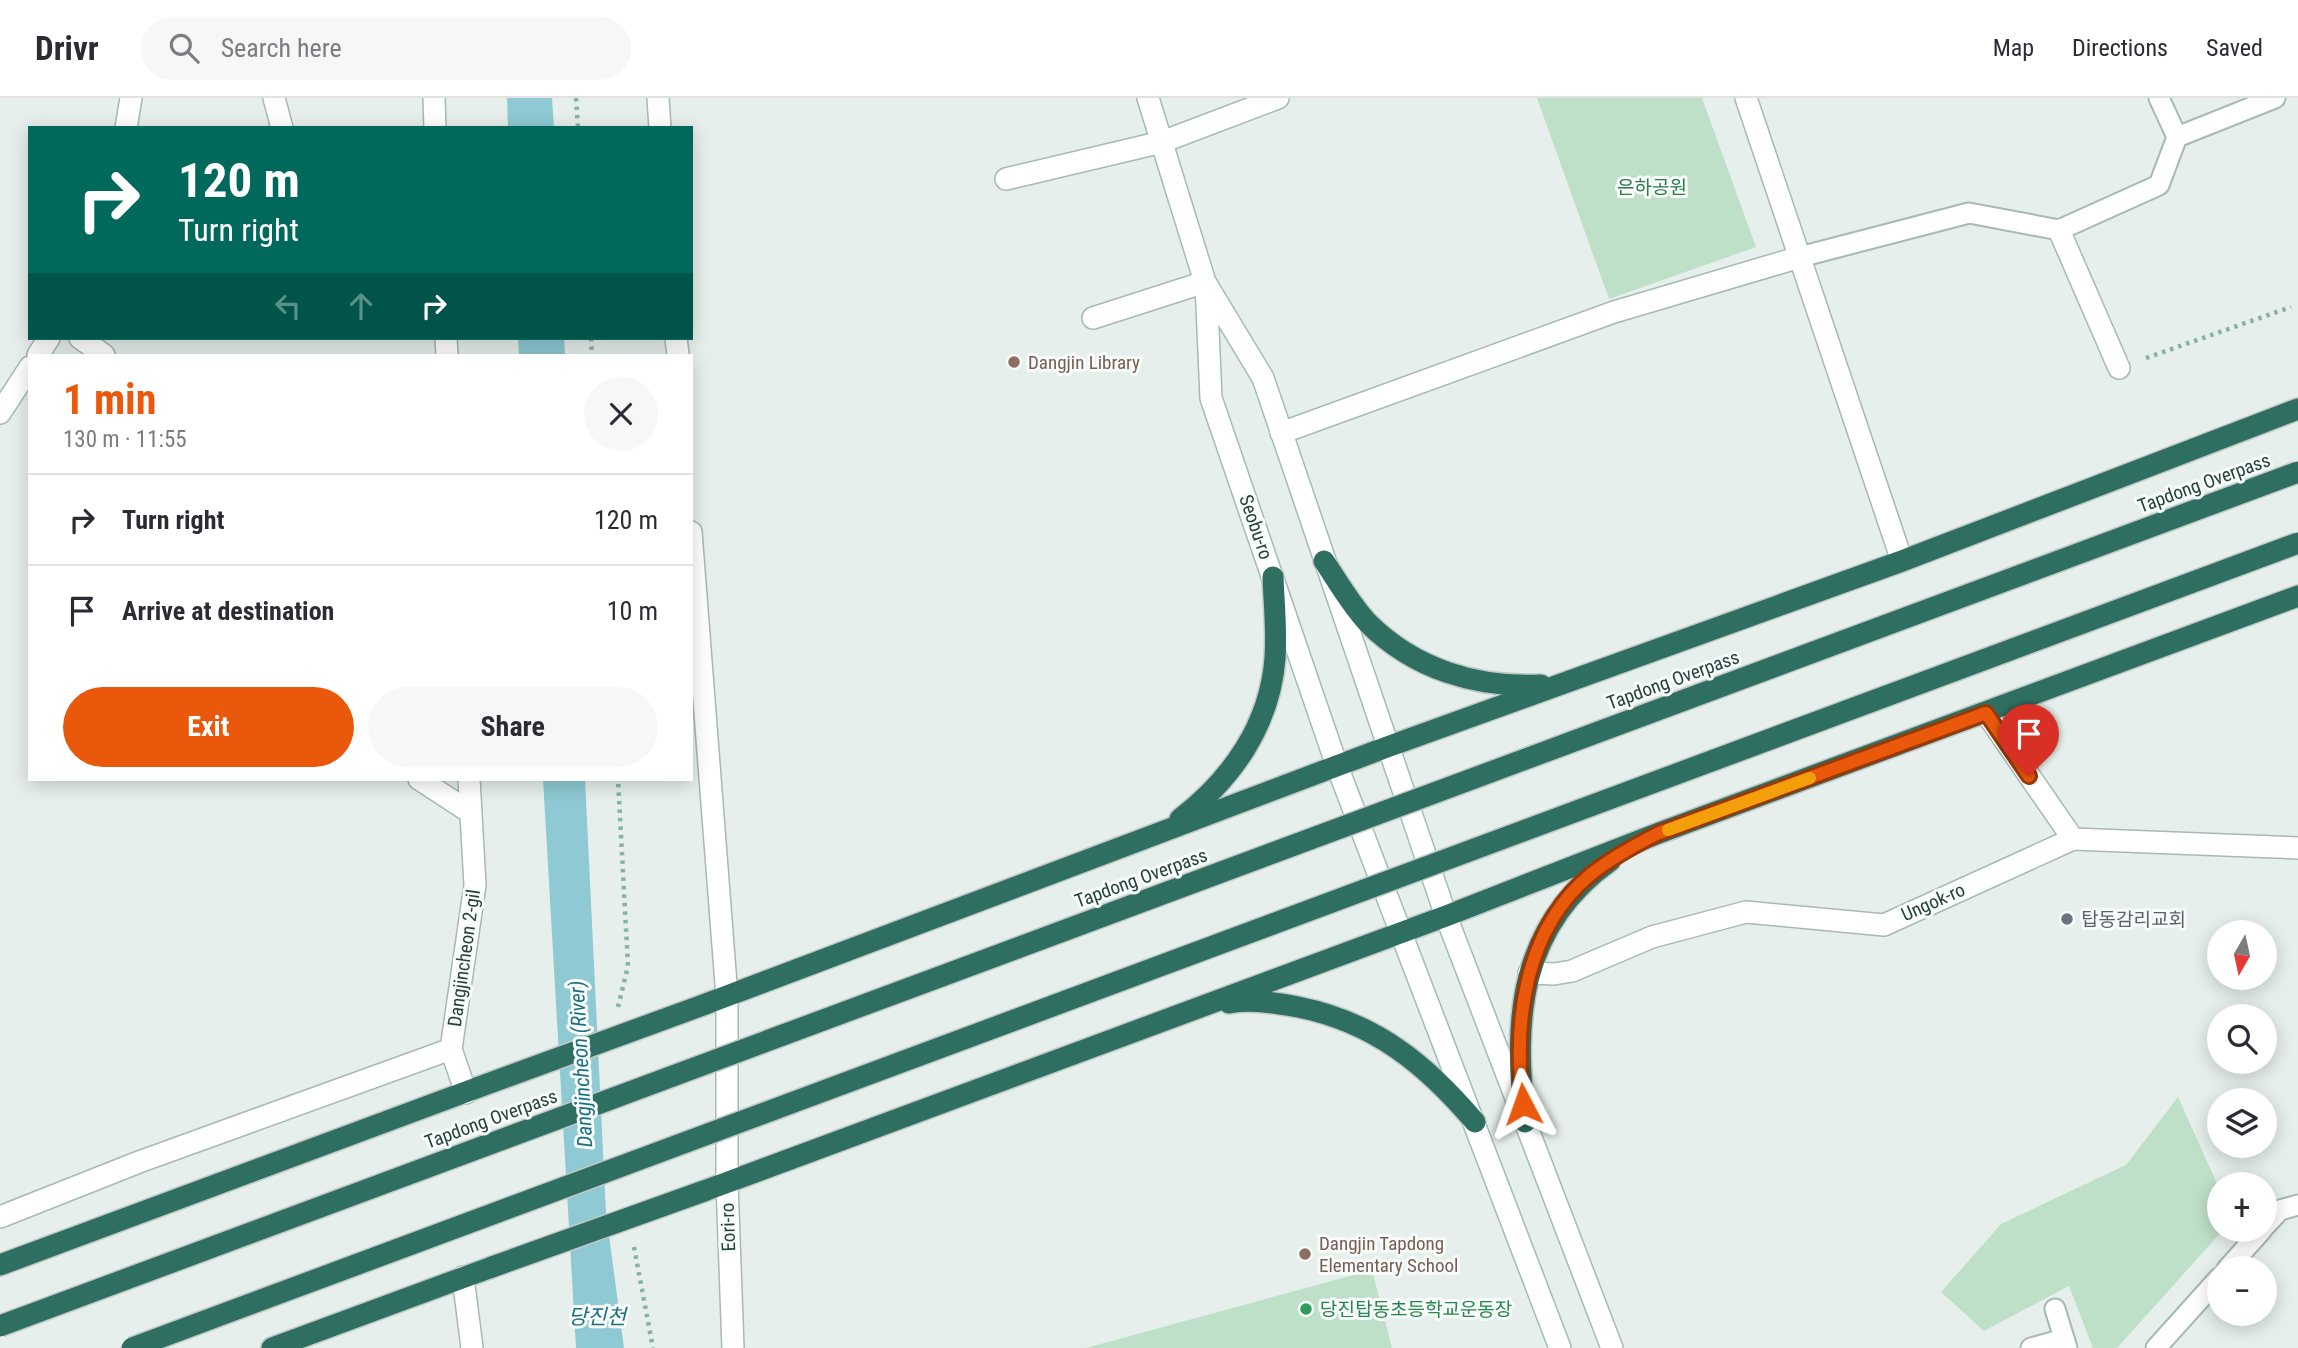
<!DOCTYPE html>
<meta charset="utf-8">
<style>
body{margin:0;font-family:"Roboto Condensed","Noto Sans KR",sans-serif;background:#f7f7f7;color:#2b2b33;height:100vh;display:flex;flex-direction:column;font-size:26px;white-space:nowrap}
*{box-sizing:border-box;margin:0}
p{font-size:23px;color:#7c7c81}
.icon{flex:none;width:38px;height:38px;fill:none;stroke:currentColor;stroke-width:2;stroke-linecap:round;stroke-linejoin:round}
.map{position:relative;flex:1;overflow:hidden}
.side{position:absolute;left:28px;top:256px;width:665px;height:427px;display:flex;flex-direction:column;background:#fff;border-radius:0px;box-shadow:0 4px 18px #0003}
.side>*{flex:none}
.banner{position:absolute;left:28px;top:28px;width:665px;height:214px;border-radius:0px;box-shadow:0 4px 18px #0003;background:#00695c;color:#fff;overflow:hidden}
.needle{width:46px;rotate:189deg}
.fabs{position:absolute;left:2207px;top:822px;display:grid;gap:14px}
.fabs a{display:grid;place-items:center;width:70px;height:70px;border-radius:50%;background:#fff;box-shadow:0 4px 18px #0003;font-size:35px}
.pin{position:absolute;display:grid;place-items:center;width:60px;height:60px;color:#fff;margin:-72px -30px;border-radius:50% 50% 50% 0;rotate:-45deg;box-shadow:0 0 7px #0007}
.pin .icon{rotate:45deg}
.me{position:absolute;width:77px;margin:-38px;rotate:356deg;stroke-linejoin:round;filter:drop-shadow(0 0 5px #0008)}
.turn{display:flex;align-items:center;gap:24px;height:147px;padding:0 35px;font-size:32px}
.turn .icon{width:91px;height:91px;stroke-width:2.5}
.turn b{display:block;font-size:49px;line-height:60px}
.lanes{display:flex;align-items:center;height:66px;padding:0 35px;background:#0003;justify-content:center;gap:35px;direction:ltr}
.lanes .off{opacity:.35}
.round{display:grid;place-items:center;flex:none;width:74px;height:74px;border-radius:37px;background:#f7f7f7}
.head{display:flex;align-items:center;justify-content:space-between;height:119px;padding:0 35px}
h1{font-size:42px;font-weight:700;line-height:52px;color:#ea580c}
.button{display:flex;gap:14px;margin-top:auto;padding:14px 35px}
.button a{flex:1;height:80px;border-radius:42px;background:#ea580c;color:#fff;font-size:28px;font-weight:700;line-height:80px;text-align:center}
.button a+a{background:#f7f7f7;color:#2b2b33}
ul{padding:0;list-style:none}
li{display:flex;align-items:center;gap:21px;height:91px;padding:0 35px;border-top:2px solid #e1e1e2}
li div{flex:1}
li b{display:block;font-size:26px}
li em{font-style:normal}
header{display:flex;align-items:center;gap:42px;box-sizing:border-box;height:98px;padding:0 35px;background:#fff;border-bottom:2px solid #e1e1e2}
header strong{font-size:33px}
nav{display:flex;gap:38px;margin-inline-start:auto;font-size:24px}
.search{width:490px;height:63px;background:#f7f7f7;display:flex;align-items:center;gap:18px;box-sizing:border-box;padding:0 24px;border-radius:38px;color:#7c7c81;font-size:26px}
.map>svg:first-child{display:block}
.green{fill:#bfe0c8}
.water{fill:#8ec9d4}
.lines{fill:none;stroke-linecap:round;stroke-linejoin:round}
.lane-casing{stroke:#a8b8b2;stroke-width:23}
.street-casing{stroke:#a8b8b2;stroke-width:24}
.secondary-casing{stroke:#a4bbb3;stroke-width:24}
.highway-casing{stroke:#c2cac8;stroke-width:24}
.path{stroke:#86b3a5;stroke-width:4.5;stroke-dasharray:3.5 5;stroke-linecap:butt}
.lane{stroke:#fff;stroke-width:19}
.street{stroke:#fff;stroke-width:21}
.secondary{stroke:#fff;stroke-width:21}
.highway{stroke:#2f6f62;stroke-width:21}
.highway-bridge-casing{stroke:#c2cac8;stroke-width:24;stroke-linecap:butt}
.highway-bridge{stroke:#2f6f62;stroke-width:21}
.route-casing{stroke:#983908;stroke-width:18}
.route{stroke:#ea580c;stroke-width:12}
.slow{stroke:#f59e0b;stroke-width:12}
.education-dot{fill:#8d6e63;stroke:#f7fbf9;stroke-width:2.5}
.worship-dot{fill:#6b7280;stroke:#f7fbf9;stroke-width:2.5}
.leisure-dot{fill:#2e9e5b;stroke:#f7fbf9;stroke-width:2.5}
.labels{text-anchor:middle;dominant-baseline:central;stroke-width:6;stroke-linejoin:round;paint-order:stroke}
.park-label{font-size:19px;fill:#2d7a4b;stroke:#f7fbf9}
.education-label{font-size:19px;fill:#785e54;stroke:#f7fbf9;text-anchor:start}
.street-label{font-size:19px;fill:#24423a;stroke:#f7fbf9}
.worship-label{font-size:19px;fill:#5b616d;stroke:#f7fbf9;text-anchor:start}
.leisure-label{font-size:19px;fill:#27864d;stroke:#f7fbf9;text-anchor:start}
.water-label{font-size:21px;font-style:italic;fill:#1c6f80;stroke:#f7fbf9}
</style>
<header>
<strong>Drivr</strong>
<div class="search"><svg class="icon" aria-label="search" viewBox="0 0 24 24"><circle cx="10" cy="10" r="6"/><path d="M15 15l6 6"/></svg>Search here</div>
<nav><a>Map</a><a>Directions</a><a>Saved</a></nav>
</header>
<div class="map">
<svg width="2298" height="1250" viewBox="0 0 2298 1250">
<rect width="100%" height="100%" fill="#e6efeb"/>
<g class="green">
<path d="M1537,0H1702L1756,149L1609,201Z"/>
<path d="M2178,999L2219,1090V1132H2223L2117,1250H2093L2069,1188L1984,1233L1941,1194L2001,1126L2126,1067Z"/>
<path d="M1372,1172L1392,1250H1086Z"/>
</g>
<g class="water">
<path d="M507,0H552L554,30H508Z"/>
<path d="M518,240H564L565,257H519Z"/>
<path d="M543,681H585L606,1115L624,1250H576Z"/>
</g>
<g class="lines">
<defs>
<g id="lane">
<path d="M2177,39L2275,0"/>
<path d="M1800,159L1969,115L2059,132L2159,87L2177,39L2159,0"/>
<path d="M2264,1129L2280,1112L2298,1107"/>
<path d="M2227,1171L2262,1132"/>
<path d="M2055,1211L2067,1250"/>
<path d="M2031,1250L2064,1241"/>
<path d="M2156,1250L2219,1180"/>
</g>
<g id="street">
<path d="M274,0L282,30"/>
<path d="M434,0L435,30"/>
<path d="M658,0L660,30"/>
<path d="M1746,0L1902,463"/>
<path d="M126,30L131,0"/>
<path d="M1006,81L1162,44L1278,0"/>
<path d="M2059,132L2119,270"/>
<path d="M1093,220L1205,184"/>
<path d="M80,240L104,257"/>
<path d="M446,240L447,257"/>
<path d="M676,240L678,257"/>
<path d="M38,257L49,240"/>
<path d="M0,315L30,269"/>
<path d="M1281,335L1614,214L1800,159"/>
<path d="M691,434L727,899V1085L733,1250"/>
<path d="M1986,615L2073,741"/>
<path d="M419,681L471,715"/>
<path d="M1529,875L1554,876L1572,873L1652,839L1746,814L1884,827L2073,741L2298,750"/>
<path d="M466,995L451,951L475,787L469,681"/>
<path d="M0,1119L139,1064L451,951"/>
<path d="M463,1179L472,1250"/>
</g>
<g id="secondary">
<path d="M1148,0L1205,184L1263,280L1446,818L1612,1250"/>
<path d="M1206,186L1211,300L1337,668L1560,1250"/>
</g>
<g id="highway">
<path d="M1324,463C1338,484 1351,507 1368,525C1414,571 1476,590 1541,587"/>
<path d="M1180,721C1232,681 1270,627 1275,560C1277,533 1274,506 1273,479"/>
<path d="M1229,905C1252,901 1276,905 1298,909C1374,924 1426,966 1475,1024"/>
<path d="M703,907L1387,649L1902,463L2298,311"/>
<path d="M1525,1024C1513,920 1519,828 1610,763"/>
<path d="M704,1093L1446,818L1659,735L2298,498"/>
<path d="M0,1167L479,989"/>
<path d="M272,1250L492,1169"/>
</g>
</defs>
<use href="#lane" class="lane-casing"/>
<use href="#street" class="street-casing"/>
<use href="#secondary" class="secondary-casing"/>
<use href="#highway" class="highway-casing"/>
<g class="path">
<path d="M576,0L578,30"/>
<path d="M591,240L592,257"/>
<path d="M2146,260L2291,209"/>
<path d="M618,909L628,868L618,681"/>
<path d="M634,1149L653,1250"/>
</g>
<use href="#lane" class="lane"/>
<use href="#street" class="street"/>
<use href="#secondary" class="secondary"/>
<use href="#highway" class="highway"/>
<defs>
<g id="highway-bridge">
<path d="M479,989L703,907"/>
<path d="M492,1169L704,1093"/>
<path d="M0,1228L2298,374"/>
<path d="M132,1250L2298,445"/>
</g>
</defs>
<use href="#highway-bridge" class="highway-bridge-casing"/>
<use href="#highway-bridge" class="highway-bridge"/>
</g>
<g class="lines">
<defs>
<path id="route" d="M1523,1006C1513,925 1524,832 1590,777C1611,760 1635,747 1659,735L1986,615L2029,678"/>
</defs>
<use href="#route" class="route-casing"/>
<use href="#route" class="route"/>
<path class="slow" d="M1668,732L1810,680"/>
</g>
<g class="education-dot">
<circle cx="1014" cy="264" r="7"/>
<circle cx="1305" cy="1156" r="7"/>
</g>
<circle class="worship-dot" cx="2067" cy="821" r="7"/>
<circle class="leisure-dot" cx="1306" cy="1211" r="7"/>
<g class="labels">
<g class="park-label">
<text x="1652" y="89">은하공원</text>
</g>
<g class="education-label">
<text x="1028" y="264">Dangjin Library</text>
<text x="1319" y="1145">Dangjin Tapdong<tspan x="1319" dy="22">Elementary School</tspan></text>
</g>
<g class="street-label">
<text transform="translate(2204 385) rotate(-20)">Tapdong Overpass</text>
<text transform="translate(1256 429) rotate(71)">Seobu-ro</text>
<text transform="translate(1673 582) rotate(-20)">Tapdong Overpass</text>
<text transform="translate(1141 780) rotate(-20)">Tapdong Overpass</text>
<text transform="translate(1933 804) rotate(-24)">Ungok-ro</text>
<text transform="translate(464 860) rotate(-82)">Dangjincheon 2-gil</text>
<text transform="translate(491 1021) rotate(-20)">Tapdong Overpass</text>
<text transform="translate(728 1129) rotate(-92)">Eori-ro</text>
</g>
<g class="worship-label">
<text x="2081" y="821">탑동감리교회</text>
</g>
<g class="leisure-label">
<text x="1320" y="1211">당진탑동초등학교운동장</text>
</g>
<g class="water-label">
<text transform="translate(581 966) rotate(-93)">Dangjincheon (River)</text>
<text x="597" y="1219">당진천</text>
</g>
</g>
</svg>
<div class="fabs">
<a><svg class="needle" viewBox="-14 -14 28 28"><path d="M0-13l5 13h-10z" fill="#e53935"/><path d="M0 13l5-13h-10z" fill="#7c7c81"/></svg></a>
<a><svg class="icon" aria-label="search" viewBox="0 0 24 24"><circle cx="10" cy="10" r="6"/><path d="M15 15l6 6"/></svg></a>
<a><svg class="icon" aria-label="layers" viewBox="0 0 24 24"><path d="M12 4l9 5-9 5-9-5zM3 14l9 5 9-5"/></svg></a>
<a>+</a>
<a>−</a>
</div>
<div class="pin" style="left:2029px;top:678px;background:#d93025"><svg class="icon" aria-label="arrive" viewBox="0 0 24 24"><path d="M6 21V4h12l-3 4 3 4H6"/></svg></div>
<svg class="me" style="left:1523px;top:1006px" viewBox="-20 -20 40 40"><path d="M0-17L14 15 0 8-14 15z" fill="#ea580c" stroke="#fff" stroke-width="4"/></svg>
<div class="banner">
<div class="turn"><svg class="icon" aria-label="right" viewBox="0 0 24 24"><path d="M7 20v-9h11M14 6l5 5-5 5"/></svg><div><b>120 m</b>Turn right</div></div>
<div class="lanes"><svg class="icon off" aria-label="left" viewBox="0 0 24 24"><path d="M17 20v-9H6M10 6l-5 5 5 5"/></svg><svg class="icon off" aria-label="ahead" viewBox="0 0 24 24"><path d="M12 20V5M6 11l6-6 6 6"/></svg><svg class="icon" aria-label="right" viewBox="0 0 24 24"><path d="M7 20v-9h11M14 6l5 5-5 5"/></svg></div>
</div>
<section class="side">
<div class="head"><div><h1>1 min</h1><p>130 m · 11:55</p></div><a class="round"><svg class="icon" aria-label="close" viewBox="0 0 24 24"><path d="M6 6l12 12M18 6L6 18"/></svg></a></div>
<ul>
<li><svg class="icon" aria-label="right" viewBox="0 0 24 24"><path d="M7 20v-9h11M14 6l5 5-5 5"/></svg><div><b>Turn right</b></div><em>120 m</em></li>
<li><svg class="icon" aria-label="arrive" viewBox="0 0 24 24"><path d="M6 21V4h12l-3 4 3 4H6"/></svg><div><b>Arrive at destination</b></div><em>10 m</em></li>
</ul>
<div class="button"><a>Exit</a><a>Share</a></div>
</section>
</div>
